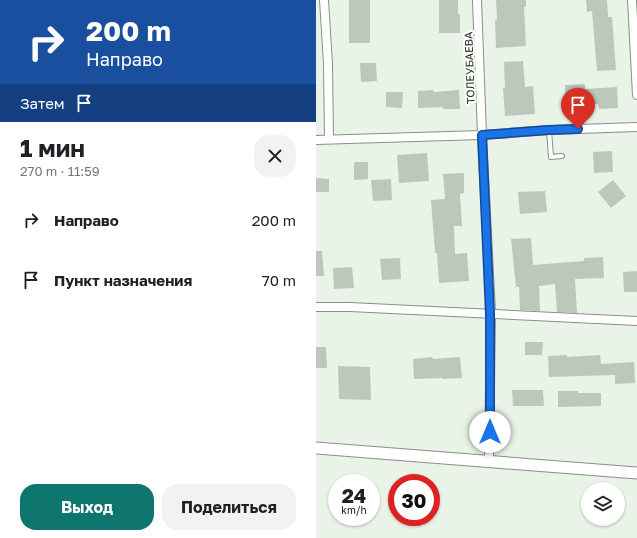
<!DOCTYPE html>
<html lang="ru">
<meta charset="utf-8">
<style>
body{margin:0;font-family:"Golos Text",sans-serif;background:#f2f2f2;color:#202124;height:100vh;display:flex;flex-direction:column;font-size:15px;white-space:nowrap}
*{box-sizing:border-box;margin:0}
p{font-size:13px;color:#757577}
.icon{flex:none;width:22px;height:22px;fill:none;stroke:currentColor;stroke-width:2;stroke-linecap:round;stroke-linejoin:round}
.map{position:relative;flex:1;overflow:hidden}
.details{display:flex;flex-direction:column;background:#fff;width:316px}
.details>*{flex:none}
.top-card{background:#1a4fa0;color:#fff;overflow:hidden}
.controls{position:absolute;left:265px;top:482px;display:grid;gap:8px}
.controls a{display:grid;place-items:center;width:44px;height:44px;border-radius:50%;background:#fff;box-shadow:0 1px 3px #0004;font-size:20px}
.speed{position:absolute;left:12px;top:474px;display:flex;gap:8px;font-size:20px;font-weight:700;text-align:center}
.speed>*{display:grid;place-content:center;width:52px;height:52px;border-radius:50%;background:#fff;box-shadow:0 1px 3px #0004;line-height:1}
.speed small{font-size:10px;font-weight:400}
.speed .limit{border:6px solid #d22;background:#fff;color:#111}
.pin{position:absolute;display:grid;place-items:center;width:34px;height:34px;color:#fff;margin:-41px -17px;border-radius:50% 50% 50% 0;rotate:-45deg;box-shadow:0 0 4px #0007}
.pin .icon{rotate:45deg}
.me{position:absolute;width:44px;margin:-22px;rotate:0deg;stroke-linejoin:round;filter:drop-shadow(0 0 3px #0008)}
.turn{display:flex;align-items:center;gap:14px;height:84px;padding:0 20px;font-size:18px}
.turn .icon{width:52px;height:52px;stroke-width:2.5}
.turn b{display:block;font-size:28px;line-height:34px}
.then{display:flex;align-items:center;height:38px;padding:0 20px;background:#0003;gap:8px;font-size:15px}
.round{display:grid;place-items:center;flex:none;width:42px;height:42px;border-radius:16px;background:#f2f2f2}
.summary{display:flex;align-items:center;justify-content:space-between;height:68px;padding:0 20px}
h1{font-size:24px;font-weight:700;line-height:30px}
.cta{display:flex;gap:8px;margin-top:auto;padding:8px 20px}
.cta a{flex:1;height:46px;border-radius:16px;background:#0f766e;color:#fff;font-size:16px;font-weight:700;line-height:46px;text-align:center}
.cta a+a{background:#f2f2f2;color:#202124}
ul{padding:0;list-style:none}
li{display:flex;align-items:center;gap:12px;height:60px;padding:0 20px}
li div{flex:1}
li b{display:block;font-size:15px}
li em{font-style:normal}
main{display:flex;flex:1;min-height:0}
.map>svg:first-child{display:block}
.building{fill:#bdc7bb}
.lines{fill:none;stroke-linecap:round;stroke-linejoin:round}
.lane-casing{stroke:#879085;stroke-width:6}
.street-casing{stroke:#879085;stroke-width:10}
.secondary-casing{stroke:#879085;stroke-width:13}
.lane{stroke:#fff;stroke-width:4}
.street{stroke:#fff;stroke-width:8}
.secondary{stroke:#fff;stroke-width:11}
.route-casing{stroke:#114b97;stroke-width:10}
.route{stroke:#1a73e8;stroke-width:7}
.labels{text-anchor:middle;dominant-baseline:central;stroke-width:4;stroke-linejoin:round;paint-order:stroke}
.street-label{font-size:11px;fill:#292d28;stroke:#fbfffa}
</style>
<main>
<section class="details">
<div class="top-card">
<div class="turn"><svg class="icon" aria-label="right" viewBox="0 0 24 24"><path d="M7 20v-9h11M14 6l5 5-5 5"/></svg><div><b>200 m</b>Направо</div></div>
<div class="then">Затем<svg class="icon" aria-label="arrive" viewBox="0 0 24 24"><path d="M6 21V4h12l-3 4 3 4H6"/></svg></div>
</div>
<div class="summary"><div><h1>1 мин</h1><p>270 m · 11:59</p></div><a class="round"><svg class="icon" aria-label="close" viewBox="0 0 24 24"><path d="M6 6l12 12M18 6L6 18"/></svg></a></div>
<ul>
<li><svg class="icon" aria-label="right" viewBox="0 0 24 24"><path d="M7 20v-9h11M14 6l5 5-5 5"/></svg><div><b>Направо</b></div><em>200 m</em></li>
<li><svg class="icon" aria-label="arrive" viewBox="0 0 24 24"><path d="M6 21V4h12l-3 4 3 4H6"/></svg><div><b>Пункт назначения</b></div><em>70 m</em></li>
</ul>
<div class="cta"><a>Выход</a><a>Поделиться</a></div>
</section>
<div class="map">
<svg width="321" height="538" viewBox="0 0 321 538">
<rect width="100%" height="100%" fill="#eaf3e7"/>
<g class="building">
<rect x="33" y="0" width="21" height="43"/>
<path d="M123,0H142V14H144V33H123Z"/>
<path d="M180,0H210V7H208L210,46L180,48L179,20L181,19Z"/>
<path d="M270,0H291L292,17H296L300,70L281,71L276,11L271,12Z"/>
<path d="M207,61L209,87L217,86L219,114L189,116L187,88H189L188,62Z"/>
<path d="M44,63H60L61,81L45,82Z"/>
<path d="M269,84V89L301,87L302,108L283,109L282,104L250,106L249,85Z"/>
<path d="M117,90L118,92L143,90L144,109H127V107L102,108V91Z"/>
<path d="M70,92H87L86,108L70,107Z"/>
<path d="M296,151L297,172L278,173L277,152Z"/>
<path d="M111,153L113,181L83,183L81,155Z"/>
<path d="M38,162H52V179L38,180Z"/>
<path d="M148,173V193L144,194L146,226H138L139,254L151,253L153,281L123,283L121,253H119L115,200L129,199L127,174Z"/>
<path d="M0,178L13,179V192H0Z"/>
<path d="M75,179L76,200L57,201L55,180Z"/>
<path d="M297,180L310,196L295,208L282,192Z"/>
<path d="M229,191L231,212L204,214L202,192Z"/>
<path d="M215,238L217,265L268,261V258L287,257L288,278L259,279L261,313L241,312L239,284L223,286L224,311L204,310L203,287H200L195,239Z"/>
<path d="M0,251H6L8,276H0Z"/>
<path d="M84,258L85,279L66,280L64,259Z"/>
<path d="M36,267L38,288L18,289L17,268Z"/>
<path d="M321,271V292H308L307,272Z"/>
<path d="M209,342H227L226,355H209Z"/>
<path d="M0,347H10L11,368H0Z"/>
<path d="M251,355V357L284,355L285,364L318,362L319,383L299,384V375L233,377L232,356Z"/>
<path d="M116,357L117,359L144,357L146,378L126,379V378L98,379L97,359Z"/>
<path d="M22,366L54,367L55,400L23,399Z"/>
<path d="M196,390H227L228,406H197Z"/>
<path d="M242,391H262V393H285V406L242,407Z"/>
</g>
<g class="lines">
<defs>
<path id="lane" d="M233,130L235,157L246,156"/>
<g id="street">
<path d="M8,0L12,64L13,139"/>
<path d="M161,0L166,135L175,313L173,461"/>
<path d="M316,0L321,95"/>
<path d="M0,140L166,135L233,130L321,127"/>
<path d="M0,307H34L321,321"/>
</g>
<path id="secondary" d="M0,448L321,473"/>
</defs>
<use href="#lane" class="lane-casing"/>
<use href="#street" class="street-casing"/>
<use href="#secondary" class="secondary-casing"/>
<use href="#lane" class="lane"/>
<use href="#street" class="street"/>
<use href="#secondary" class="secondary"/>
</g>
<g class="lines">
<defs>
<path id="route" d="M174,432V314L166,135L233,130L262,129"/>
</defs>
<use href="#route" class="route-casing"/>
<use href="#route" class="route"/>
</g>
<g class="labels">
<g class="street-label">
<text transform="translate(153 68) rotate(-92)">ТОЛЕУБАЕВА</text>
</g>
</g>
</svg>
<div class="controls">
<a><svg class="icon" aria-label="layers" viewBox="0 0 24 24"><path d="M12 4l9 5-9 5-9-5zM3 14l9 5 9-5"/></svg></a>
</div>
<div class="speed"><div>24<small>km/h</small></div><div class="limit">30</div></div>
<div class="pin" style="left:262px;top:129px;background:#d93025"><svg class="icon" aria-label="arrive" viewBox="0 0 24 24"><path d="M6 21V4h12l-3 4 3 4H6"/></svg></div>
<svg class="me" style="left:174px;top:432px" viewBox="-20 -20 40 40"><circle r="19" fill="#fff"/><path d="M0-13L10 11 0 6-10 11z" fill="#1a73e8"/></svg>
</div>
</main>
